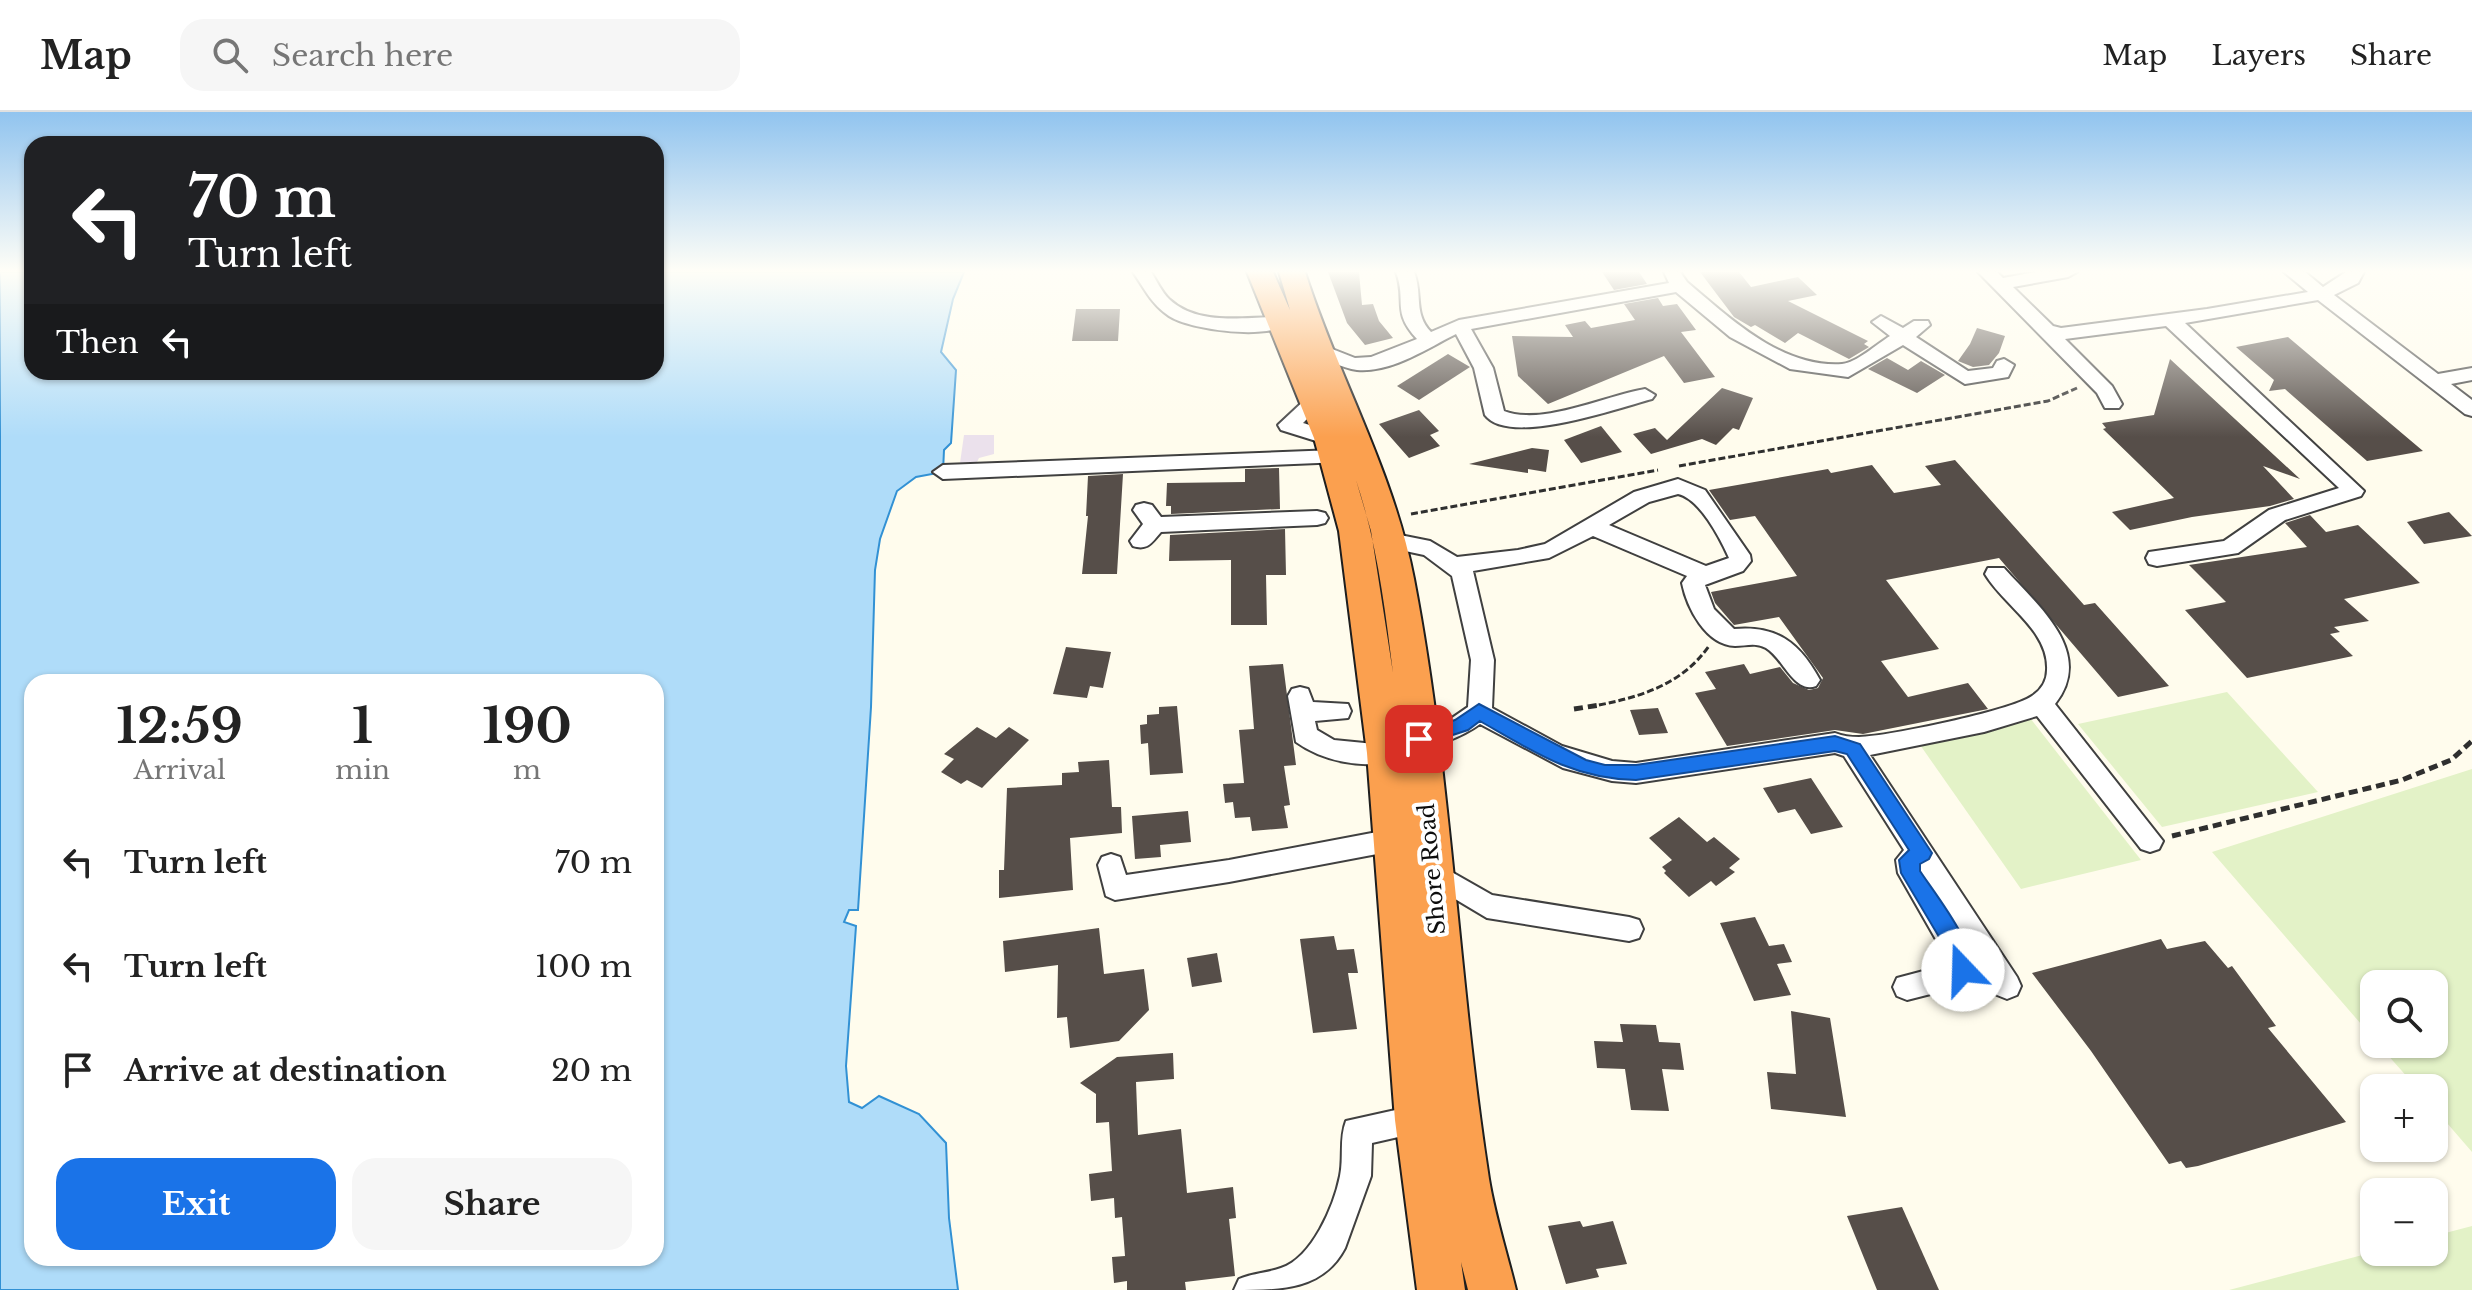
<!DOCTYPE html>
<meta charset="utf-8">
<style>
body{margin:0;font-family:"Libre Baskerville",serif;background:#f6f6f6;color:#222;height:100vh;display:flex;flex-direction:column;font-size:30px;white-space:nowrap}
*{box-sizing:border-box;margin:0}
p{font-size:26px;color:#767676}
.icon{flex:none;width:44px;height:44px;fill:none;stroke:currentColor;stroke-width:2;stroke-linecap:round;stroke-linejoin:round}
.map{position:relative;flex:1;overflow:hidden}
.sheet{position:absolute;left:24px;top:562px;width:640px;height:592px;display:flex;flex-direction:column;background:#fff;border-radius:24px;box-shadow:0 2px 6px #0004}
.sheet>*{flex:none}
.top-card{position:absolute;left:24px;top:24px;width:640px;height:244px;border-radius:24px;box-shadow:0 2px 6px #0004;background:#202124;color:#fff;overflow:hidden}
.tools{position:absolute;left:2360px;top:858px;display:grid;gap:16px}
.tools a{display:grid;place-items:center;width:88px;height:88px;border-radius:16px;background:#fff;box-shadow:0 2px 6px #0004;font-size:40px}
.pin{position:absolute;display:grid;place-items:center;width:68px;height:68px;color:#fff;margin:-34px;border-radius:16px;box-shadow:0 4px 12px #0006}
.me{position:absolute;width:88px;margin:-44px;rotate:339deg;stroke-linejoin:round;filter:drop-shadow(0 0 6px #0008)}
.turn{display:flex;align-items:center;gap:28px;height:168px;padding:0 32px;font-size:36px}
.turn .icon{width:104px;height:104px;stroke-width:2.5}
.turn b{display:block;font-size:56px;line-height:68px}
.then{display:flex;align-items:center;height:76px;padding:0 32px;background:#0003;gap:16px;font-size:30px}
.eta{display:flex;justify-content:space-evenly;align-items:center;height:136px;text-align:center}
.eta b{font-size:48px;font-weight:700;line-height:56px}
.action{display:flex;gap:16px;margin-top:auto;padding:16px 32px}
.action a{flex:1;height:92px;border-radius:24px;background:#1a73e8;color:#fff;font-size:32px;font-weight:700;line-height:92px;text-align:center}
.action a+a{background:#f6f6f6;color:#222}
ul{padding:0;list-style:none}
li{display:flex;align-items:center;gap:24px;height:104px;padding:0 32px}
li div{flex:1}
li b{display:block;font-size:30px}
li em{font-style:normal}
header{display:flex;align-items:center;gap:48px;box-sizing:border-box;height:112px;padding:0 40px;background:#fff;border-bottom:2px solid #e0e0e0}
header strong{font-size:38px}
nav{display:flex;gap:44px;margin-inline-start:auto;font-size:28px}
.search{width:560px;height:72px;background:#f6f6f6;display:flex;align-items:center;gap:20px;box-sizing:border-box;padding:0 28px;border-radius:24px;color:#767676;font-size:30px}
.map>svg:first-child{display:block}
.industrial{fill:#ebe1ec}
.pitch{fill:#e3f2c7}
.water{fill:#afdcf9;stroke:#3291d4;stroke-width:2;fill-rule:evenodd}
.building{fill:#564e49}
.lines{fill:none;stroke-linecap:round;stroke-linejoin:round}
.minor-casing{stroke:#404040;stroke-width:4}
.highway-casing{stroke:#1e1e1e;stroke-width:4}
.path-far1{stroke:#2f2f2f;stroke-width:3;stroke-dasharray:7 3;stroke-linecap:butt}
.path{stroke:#2f2f2f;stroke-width:5;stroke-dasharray:9 5;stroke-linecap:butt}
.minor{fill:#fff;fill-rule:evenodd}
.highway{fill:#fba04f;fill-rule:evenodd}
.route{fill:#1a73e8;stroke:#114b97;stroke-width:2}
.labels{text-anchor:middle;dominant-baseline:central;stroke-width:8;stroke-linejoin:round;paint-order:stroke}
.street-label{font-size:22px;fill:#0d0d0d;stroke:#fff}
</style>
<header>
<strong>Map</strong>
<div class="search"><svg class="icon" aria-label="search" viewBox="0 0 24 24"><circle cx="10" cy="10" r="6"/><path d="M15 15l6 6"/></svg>Search here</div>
<nav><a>Map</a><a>Layers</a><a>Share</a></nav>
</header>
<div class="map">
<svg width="2472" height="1178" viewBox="0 0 2472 1178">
<rect width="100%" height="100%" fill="#fffced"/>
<path class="industrial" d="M964,323H994V342L979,346L976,352L960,351Z"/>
<g class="pitch">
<path d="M2227,580L2318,680L2162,715L2078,612Z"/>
<path d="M2030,606L2141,748L2021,777L1918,630Z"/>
<path d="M2472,657V1040L2434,996V976H2417L2378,932H2434V872H2374V927L2212,740Z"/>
<path d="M2472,1114V1178H2229L2374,1140H2434V1124Z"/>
</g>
<path class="water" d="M0,160H32V260H656V160H964L953,187L941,240L956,258L951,331L944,338L943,360L916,365L897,379L880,427L875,458L871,595L858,798H849L844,810L856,814L846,954L849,990L862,996L879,984L919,1002L946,1031L949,1106L958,1178H0ZM32,570H656V1146H32Z"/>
<g class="building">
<path d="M1328,160H1359L1362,193L1373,192L1379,209L1393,226L1365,233L1347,211Z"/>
<path d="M1602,160H1639L1647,172L1614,178Z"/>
<path d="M1700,160H1739L1751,175L1798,165L1817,183L1788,189L1868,229L1864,232L1869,235L1849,247L1798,221L1785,231L1755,213L1751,215L1734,205Z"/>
<path d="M1658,186L1663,194L1677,192L1696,218L1681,220L1715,265L1684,271L1664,244L1548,292L1518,264L1512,224L1573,225L1565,213L1585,209L1591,216L1635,208L1624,192Z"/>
<path d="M1076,197H1120L1118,229H1072Z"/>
<path d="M1977,216L2005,224L1999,241L1989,253L1973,255L1958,249L1970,232Z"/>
<path d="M2288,225L2423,339L2367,349L2285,277L2269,279L2274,268L2236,235Z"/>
<path d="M1448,242L1470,255L1419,288L1397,274Z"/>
<path d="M1887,246L1908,258L1921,249L1945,263L1917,281L1868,257Z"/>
<path d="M2170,247L2300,367L2263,354L2294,387L2270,394L2192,405L2130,418L2112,400L2174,386L2103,317L2106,316L2102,311L2154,303Z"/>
<path d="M1722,276L1753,286L1739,318L1733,316L1716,333L1702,327L1651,342L1633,322L1655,316L1667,328Z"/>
<path d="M1419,298L1439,319L1430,323L1440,334L1409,346L1379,312Z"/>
<path d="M1601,314L1622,340L1581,351L1564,328Z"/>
<path d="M1532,336L1549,338L1546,360L1528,357V361L1469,352Z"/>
<path d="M1955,348L2084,493L2095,491L2169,574L2118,585L1999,446L1886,468L1939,537L1881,549L1908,585L1968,571L1988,597L1863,622L1835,618L1727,634L1695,581L1716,577L1705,560L1744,552L1750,562L1780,555L1793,571L1809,578L1818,576L1823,566L1779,505L1734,513L1715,491L1711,480L1797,464L1755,404L1730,408L1709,378L1828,357L1831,361L1872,353L1894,381L1941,373L1925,354Z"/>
<path d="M1279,356L1280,397L1171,402V394H1166L1167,371L1245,370V357Z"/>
<path d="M1123,362L1117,462H1082L1088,404H1086L1088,364Z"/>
<path d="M2449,400L2472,424L2424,432L2407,410Z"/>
<path d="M2310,403L2326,420L2358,413L2420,471L2344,487L2369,509L2334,515L2340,520L2330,522L2353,544L2247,566L2185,498L2226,490L2189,453L2307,435L2285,411Z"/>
<path d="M1285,417L1286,463H1266L1267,513H1231V448L1169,449L1170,423Z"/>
<path d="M1066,535L1111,540L1103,576L1090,574L1087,586L1053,582Z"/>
<path d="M1283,552L1296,653L1284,654L1290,693L1284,694L1288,716L1252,719L1250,705L1235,706L1233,690L1225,691L1223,672L1244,671L1239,618L1254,617L1249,554Z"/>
<path d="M1177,594L1183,661L1150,663L1148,631L1141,632L1140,613L1147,612V603L1159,602V595Z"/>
<path d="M1658,596L1668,621L1639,623L1630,598Z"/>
<path d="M977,615L996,626L1009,615L1029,628L982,676L967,668L961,672L941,660L954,647L944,642Z"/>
<path d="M1109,648L1112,695H1121L1122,721L1070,726L1073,778L999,786V758H1004L1007,676L1062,673V661L1079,660L1078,650Z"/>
<path d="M1811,666L1843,715L1811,722L1795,697L1778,701L1763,676Z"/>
<path d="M1188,699L1191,730L1160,733L1161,745L1135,747L1132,704Z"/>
<path d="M1679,705L1707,730L1714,725L1740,747L1729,756L1735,760L1716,774L1711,769L1689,785L1664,761L1666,759L1662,755L1672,748L1649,726Z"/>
<path d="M1755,805L1769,834L1784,832L1792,850L1777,852L1791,883L1754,889L1720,811Z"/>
<path d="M1099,816L1104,862L1144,857L1149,898L1119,929L1070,936L1067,905L1057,906L1058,853L1005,860L1003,829Z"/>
<path d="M1334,824L1337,838L1354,837L1358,861H1348L1357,917L1313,921L1300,827Z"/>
<path d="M2161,827L2167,837L2205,829L2228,856L2232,854L2276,914L2268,916L2346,1010L2198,1054L2186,1056L2181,1049L2169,1052L2091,939L2032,861Z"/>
<path d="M1217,841L1222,870L1192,875L1187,846Z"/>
<path d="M1791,899L1830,906L1846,1005L1771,997L1767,960L1796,962Z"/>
<path d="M1620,912L1656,913L1659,930L1680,931L1684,958L1662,957L1669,999L1631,998L1625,957L1597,956L1594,929L1623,930Z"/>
<path d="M1173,941L1174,967L1136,970L1138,1023L1181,1017L1187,1081L1233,1075L1236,1106L1229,1107L1235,1164L1185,1170L1186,1178H1127V1169L1114,1171L1112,1145L1125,1144L1122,1105L1115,1106L1114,1086L1091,1089L1089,1062L1112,1059L1109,1010L1096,1011V982L1080,971L1117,945Z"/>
<path d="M1902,1095L1939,1178H1877L1847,1104Z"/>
<path d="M1580,1109L1583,1115L1613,1109L1627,1152L1596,1157L1599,1165L1566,1172L1548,1114Z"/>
</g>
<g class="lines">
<defs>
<g id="minor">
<path d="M1133,160H1151C1157,169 1161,179 1169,187C1207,223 1276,195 1290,210C1272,229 1190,218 1169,204C1152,193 1144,176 1133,160Z"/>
<path d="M1396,160H1414C1423,183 1413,201 1431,220L1459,208L1669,171L1664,160H1680L1687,170C1730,206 1781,256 1842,252C1856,251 1877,232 1890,224L1872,210L1881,204L1903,216L1914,209H1928L1930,213L1916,225L1968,259L1993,256L1997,249L2004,247L2014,253L2008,265L1965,272L1903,233L1848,265L1790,257L1730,225L1676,180L1471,217L1493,256L1504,299C1543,314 1604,284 1645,277L1655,283L1652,287C1618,296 1509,335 1485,303L1474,256L1456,222C1426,237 1391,261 1357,258C1342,256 1329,248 1315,243L1313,239L1322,233L1355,246L1371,245L1417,227C1391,199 1407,190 1396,160Z"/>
<path d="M1978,160H1997L2003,166L2036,160H2077L2068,165L2013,175L2053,214L2061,216L2207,197L2308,180L2284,160H2305L2323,175L2346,160H2364L2358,171L2334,183L2438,262L2472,256V268L2451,272L2472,288V304L2465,302L2318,188L2185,211L2364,379L2361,384L2285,408L2238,441L2157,454L2149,452L2146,446L2149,440L2224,429L2269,398L2339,376L2166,214L2065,227L2112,274L2122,292L2119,296H2105L2097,281Z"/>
<path d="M1315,283L1325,289L1303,311L1336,321L1339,326L1336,331L1329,333L1281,318L1278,313L1308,285Z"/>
<path d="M1335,338L1345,345L1342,350L943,367L933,360L943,353Z"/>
<path d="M1678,367L1705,378L1750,443L1751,449L1743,459L1705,473L1714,497L1734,517C1777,513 1800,531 1820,568L1816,574C1794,582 1784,547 1766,536C1755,530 1746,534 1735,534C1706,533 1687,496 1682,471L1687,464L1593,424L1549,446L1473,459L1494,548L1492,596L1562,634L1612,649L1636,651L1835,621C1843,624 1851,625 1859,625C1889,624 2010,599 2032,584C2041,578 2047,569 2047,558C2049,518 2003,493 1985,462L1988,456H2004C2037,493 2096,540 2055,592L2163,729L2159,737L2150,740L2141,737L2037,604L1984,620L1870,643L2017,865L2021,874L2017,883L2007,887L1997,883L1978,853L1973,867L1966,873L1907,888L1897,884L1893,875L1897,866L1950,852L1898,761L1896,748L1904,738L1844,644L1835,641L1636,671L1612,669L1563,656L1480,612C1465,623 1429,640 1410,634L1407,627L1410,620L1452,606L1468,595L1471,548L1452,464L1424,443L1382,434L1379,429L1382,424L1390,421L1430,429L1457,445L1518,438L1545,432L1634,380ZM1678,382C1700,387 1720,426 1729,446L1706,454L1609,413L1649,390Z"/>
<path d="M1144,391L1152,393L1161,405L1317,399L1325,401L1328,406L1325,411L1317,413L1161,420C1152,430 1148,439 1133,434L1130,429L1143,412L1133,398L1136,393Z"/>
<path d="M1300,575L1308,577L1313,590L1348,592L1351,599L1348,606L1315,609L1317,618L1334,628L1395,634L1398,641L1395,648C1364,658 1322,649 1296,630L1288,584L1292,577Z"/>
<path d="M1393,717L1402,720L1406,728L1402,736L1393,739L1229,770L1115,788L1106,784L1098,753L1102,745L1111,742L1120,745L1126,763L1229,748Z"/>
<path d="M1434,750L1492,783L1629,805L1639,808L1643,817L1639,826L1629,829L1487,806L1425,769L1421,761L1425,753Z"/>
<path d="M1418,993L1429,998L1433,1008L1429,1018L1372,1031L1371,1064L1345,1136C1323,1178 1282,1178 1234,1178L1239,1167C1253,1161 1267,1161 1281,1156C1312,1146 1334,1094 1340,1064C1344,1045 1339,1027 1346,1009Z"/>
</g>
<path id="highway" d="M1247,160H1273L1290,198L1279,160H1305C1338,265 1393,357 1414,467C1452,665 1458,868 1489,1067C1495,1104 1507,1141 1516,1178H1468L1461,1150L1465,1178H1417L1395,1008L1367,641L1339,419L1314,326ZM1356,368C1377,431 1385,495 1393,561L1371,419Z"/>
</defs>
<use href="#minor" class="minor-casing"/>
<use href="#highway" class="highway-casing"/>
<g class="path-far1">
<path d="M1679,354L2048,289L2077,276"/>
<path d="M1411,402L1658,358"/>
<path d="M1589,595C1636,586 1680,575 1709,534"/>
</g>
<g class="path">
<path d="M1574,597L1600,593"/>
<path d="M2172,724L2402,668L2451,648L2472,629"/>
</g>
<use href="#minor" class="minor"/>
<use href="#highway" class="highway"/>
</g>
<linearGradient id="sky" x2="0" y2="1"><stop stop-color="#91c4ef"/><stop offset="0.49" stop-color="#fffef7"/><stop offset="1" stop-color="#fffef7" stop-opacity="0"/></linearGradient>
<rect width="2472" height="325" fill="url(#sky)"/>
<path class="route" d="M1479,592L1586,648L1605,653H1636L1835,624L1860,632L1932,741L1929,747L1920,752V759C1935,782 1982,840 1970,865L1963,868L1955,865L1951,845L1901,761L1899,748L1909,738L1847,642L1835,639L1636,668C1573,667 1532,639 1480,609L1468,618L1419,634L1412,632L1409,627L1412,622L1455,608Z"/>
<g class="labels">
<g class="street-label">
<text transform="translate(1432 757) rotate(-95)">Shore Road</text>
</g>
</g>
</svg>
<div class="tools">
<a><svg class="icon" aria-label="search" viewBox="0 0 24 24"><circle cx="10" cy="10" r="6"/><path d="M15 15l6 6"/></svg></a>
<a>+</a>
<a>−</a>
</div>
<div class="pin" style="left:1419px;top:627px;background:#d93025"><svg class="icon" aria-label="arrive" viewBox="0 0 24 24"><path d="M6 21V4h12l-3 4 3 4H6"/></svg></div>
<svg class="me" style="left:1963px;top:858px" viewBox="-20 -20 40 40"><circle r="19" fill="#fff"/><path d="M0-13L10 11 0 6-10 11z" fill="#1a73e8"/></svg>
<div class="top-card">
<div class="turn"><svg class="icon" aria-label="left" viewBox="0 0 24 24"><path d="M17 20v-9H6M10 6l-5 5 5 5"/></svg><div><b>70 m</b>Turn left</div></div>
<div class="then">Then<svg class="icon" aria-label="left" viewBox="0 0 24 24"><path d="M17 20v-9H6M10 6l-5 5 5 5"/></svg></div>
</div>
<section class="sheet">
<div class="eta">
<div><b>12:59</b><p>Arrival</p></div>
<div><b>1</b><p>min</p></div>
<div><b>190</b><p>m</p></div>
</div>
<ul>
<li><svg class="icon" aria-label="left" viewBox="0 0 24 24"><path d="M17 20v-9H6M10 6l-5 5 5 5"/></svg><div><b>Turn left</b></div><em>70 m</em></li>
<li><svg class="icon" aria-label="left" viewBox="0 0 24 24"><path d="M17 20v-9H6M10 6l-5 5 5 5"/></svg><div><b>Turn left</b></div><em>100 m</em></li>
<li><svg class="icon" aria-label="arrive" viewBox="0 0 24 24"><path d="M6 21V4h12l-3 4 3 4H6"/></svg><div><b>Arrive at destination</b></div><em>20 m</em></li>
</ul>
<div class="action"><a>Exit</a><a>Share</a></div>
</section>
</div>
